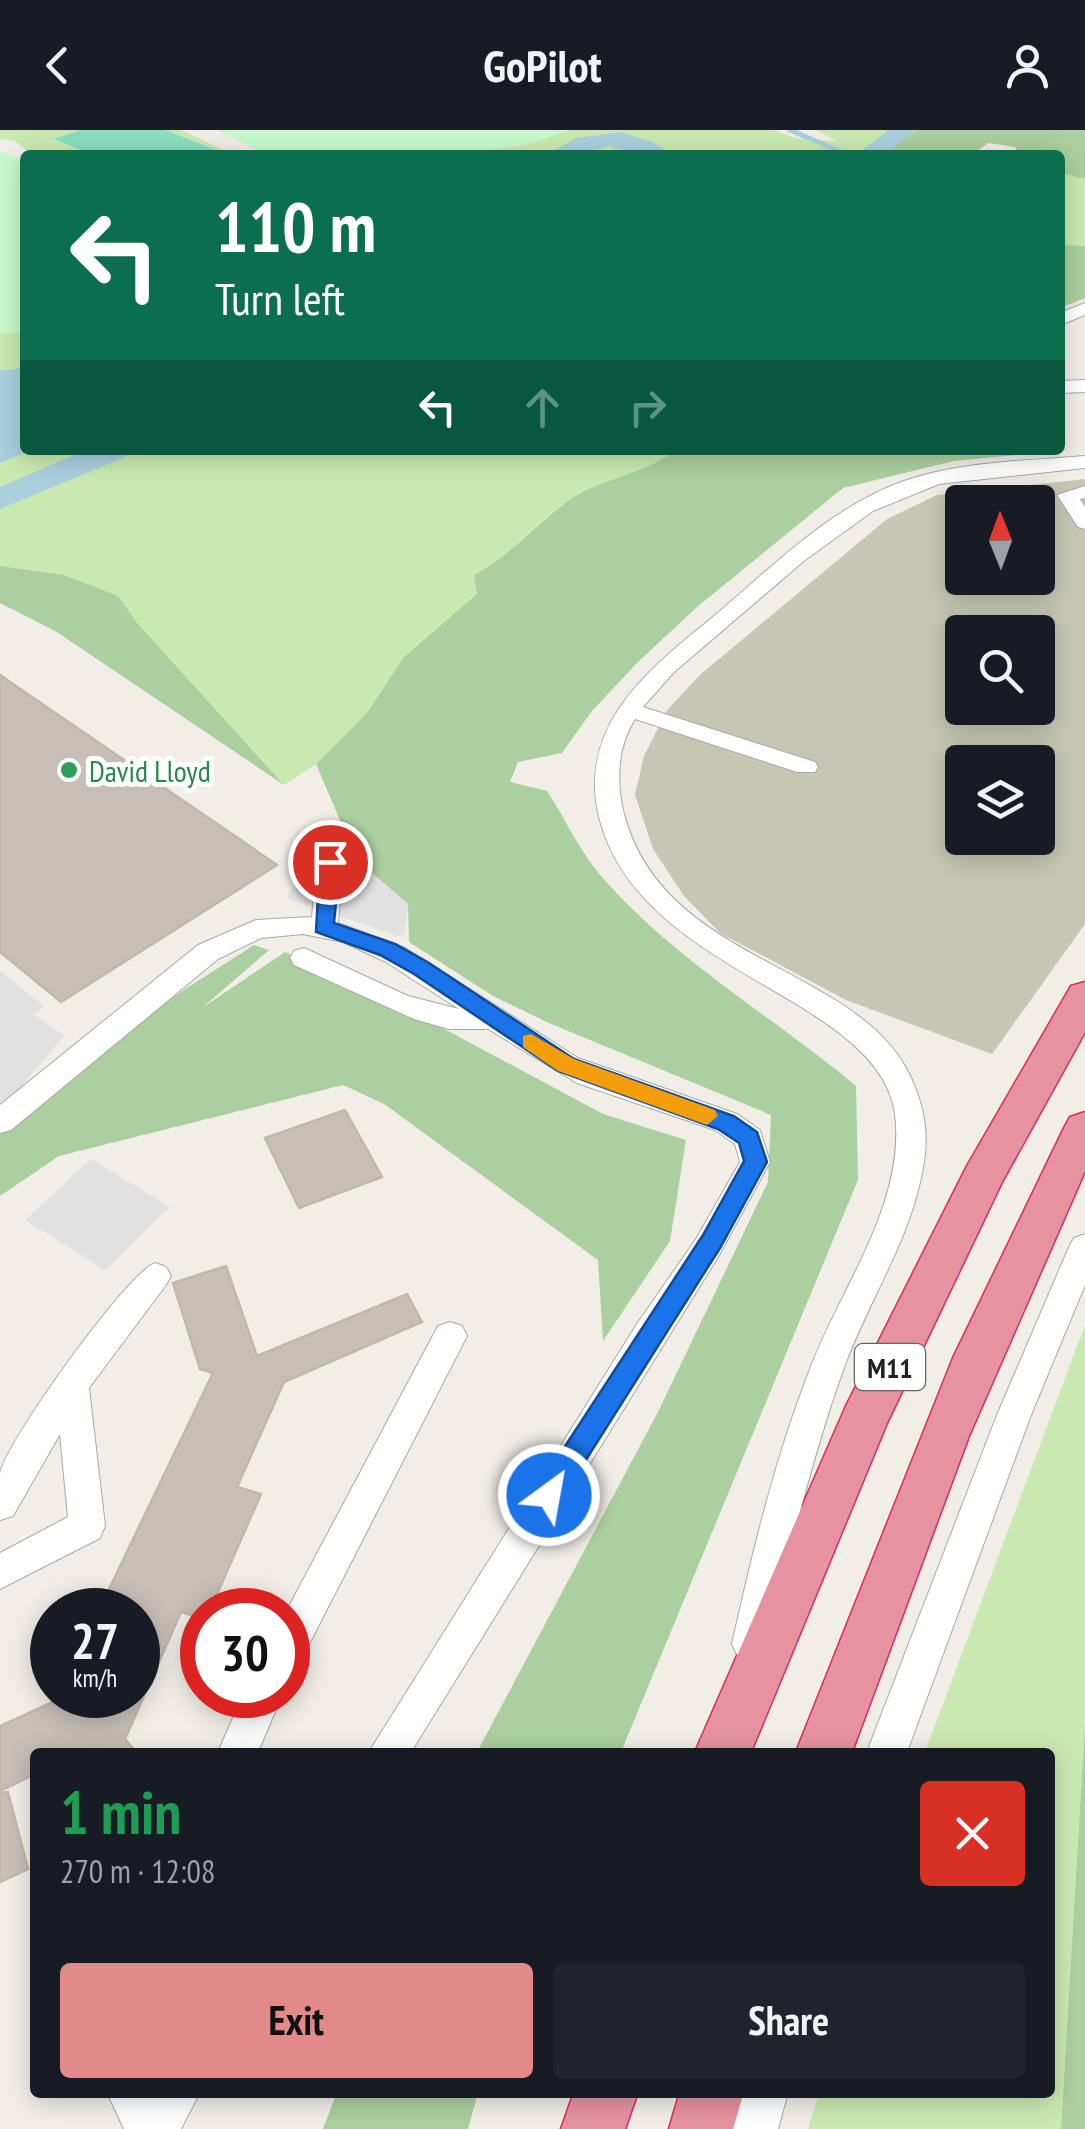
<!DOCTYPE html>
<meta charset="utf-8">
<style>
body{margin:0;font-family:"PT Sans Narrow",sans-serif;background:#20242c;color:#f1f3f6;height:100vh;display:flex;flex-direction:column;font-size:38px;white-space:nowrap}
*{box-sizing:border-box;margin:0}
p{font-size:32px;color:#9ea1a6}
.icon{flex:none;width:55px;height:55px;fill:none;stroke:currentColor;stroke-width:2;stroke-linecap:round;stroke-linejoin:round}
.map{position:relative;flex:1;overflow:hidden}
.sheet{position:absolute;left:30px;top:1618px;width:1025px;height:350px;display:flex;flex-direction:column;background:#171b24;border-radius:10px;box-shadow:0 5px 25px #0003}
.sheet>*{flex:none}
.guide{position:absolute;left:20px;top:20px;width:1045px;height:305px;border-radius:10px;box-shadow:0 5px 25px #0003;background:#0b6e4f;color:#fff;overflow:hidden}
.needle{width:65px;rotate:359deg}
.tools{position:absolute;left:945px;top:355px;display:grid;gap:20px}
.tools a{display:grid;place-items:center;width:110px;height:110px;border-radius:10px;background:#171b24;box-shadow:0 5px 25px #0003;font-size:50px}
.speed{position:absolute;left:30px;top:1458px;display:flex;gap:20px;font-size:50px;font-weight:700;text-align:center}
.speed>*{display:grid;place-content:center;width:130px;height:130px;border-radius:50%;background:#171b24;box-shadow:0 5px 25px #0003;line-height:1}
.speed small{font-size:25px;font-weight:400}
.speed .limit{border:15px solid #d22;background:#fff;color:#111}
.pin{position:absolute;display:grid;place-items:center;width:85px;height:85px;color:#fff;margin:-42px;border:5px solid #fff;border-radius:50%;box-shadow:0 2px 10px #0007}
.me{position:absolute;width:110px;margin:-55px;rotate:32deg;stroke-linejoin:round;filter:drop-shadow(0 0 8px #0008)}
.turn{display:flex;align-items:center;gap:35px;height:210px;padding:0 30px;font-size:45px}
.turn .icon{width:130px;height:130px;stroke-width:2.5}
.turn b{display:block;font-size:70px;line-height:85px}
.lanes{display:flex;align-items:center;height:95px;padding:0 30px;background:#0003;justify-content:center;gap:50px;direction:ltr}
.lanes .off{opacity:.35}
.round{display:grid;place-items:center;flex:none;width:105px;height:105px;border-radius:10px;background:#20242c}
.head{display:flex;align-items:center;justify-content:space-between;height:170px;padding:0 30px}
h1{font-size:60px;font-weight:700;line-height:75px;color:#1e9e55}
.action{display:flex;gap:20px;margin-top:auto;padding:20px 30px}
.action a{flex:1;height:115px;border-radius:10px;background:#e18a89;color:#111;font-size:40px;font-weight:700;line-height:115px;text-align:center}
.action a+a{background:#20242c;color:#f1f3f6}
header{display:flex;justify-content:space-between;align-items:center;height:130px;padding:0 30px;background:#171b24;font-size:45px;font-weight:700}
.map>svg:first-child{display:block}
.construction{fill:#c5c6b3;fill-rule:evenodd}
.grass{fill:#cae9b0}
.forest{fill:#abcf9e}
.park{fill:#c7f9cc}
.pitch{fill:#88debf}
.parking{fill:#e1e1e1}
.water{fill:#aad0dd}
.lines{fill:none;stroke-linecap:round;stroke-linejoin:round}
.stream{stroke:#aad0dd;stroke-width:5}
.river{fill:#aad0dd;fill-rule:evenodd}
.building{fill:#c6beb7;stroke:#c3b6aa;stroke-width:2.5}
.minor-casing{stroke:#a8a8a8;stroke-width:2}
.highway-casing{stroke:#d82c62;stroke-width:3}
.minor{fill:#fff;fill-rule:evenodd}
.highway{fill:#e6929f;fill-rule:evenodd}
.route{fill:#1a73e8;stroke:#114b97;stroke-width:2.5}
.slow{fill:#f59e0b}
.leisure-dot{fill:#2e9e5b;stroke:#fff;stroke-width:4}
.labels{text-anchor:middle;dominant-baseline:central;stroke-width:10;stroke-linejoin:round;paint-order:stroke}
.shield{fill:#fff;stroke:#646464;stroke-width:2.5}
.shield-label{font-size:28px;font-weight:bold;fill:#212121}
.leisure-label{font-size:30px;fill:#27864d;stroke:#fff;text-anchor:start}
</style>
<header><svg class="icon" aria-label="back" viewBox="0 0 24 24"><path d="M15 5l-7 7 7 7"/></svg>GoPilot<svg class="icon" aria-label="person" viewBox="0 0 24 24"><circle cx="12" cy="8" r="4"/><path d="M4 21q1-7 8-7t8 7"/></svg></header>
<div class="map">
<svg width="1085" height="1999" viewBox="0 0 1085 1999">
<rect width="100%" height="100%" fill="#f1eee8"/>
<path class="construction" d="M1085,349V794L992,924L846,870L720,803L684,766L653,719L635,665L644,626L668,579L701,544L887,389L937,365ZM962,372H1038V448H962ZM962,502H1038V578H962ZM962,632H1038V708H962Z"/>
<g class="grass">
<path d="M0,0H181L235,25H33L15,11L0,9Z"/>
<path d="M569,0H773L799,9L837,11L815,0H917L881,25H446L524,15Z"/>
<path d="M1060,43L1085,49V116H1060Z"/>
<path d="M0,203H25V238L0,240Z"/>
<path d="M32,320H675C646,344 608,348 575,367C538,388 513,425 474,445L477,464L404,527L367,583L316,634L284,655L140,497L0,437V333Z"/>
<path d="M1085,1195V1593L1061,1999H808L819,1963L1050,1962V1622H925Z"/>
</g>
<g class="forest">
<path d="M917,0H1085V49L1060,43V25H1020L1015,17L988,13L972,25H881Z"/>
<path d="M1060,115L1085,116V168L1060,178Z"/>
<path d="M675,320L1048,322L954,331L843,358L697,477L638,532L592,581L562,623L518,632L510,652L547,661C565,688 580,722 601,746C674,830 771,885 856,956L858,1050L621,1622H477L658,1282L768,1052L771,985L549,893L493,866L409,812L408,774L357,730L316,634L367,583L404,527L477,464L474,445C512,425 536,393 571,369C604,347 645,345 675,320Z"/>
<path d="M0,436L64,445L118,466L137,493L284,655L57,502L0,473Z"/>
<path d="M254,815L269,820L202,878L285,822L450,902L603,984L686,1010L670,1111L603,1211L598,1130L384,974L343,955L59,1026L0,1066V978Z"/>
<path d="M1085,1593V1999H1061Z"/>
<path d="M337,1962H478V1963L468,1999H323Z"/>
</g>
<g class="park">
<path d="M216,0H569L524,15L446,25H267Z"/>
<path d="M0,21L25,31V203H0Z"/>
</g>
<path class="pitch" d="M80,0H165L221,22L92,25L54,9Z"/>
<g class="parking">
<path d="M357,730L408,774L404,808L286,768L313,733Z"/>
<path d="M0,841L44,876L34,885L64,905L18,961L0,973Z"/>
<path d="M91,1029L170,1077L105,1140L25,1090Z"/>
</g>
<path class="water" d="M25,238V320H32L0,333V240Z"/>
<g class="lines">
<path class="stream" d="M790,0L848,25"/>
<g class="river">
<path d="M888,0H916L884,25H856Z"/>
<path d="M620,2L653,12L672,25H641L608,16L578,25H545L577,8Z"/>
<path d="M86,320H130L125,327L0,379V357Z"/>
</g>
</g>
<g class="building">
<path d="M0,545L277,735L61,872L0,822Z"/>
<path d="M345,980L382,1047L299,1078L265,1008Z"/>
<path d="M226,1136L257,1226L407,1164L422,1192L284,1252L237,1357L261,1364L210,1480H202V1488L181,1482L125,1609L136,1622H35V1644L0,1661V1596L55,1571L58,1565H138V1480H99L213,1243L200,1239L173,1153Z"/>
<path d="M8,1662L28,1739L0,1752V1663Z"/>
</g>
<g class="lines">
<defs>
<g id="minor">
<path d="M1085,173V185L1060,195V183Z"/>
<path d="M1085,250V262L1060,263V251Z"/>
<path d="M1085,326V338L939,354L873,381L805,430L673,543L643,577L815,632L818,637L815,642H797L635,589C617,617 616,653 624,684C664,836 862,834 912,950C925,979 929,1006 923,1038C911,1108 869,1170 845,1235C812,1326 789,1420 770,1514L764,1527L751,1532L738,1527L732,1514C753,1420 776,1324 812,1234C842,1156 906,1072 895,984C878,864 639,846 599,687C578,601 641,545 702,496C766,444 825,379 904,351C962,331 1025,331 1085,326Z"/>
<path d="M1085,356V368L1080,369L1085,377V399L1078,397L1057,365Z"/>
<path d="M330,723L343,732L338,793L405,818L578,928L737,984L760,1000L770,1032L718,1127L411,1622H369L637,1194L696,1109L740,1032L735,1014L715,1000L577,953L488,899H449L414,889L294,835L290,828L294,821L304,818L408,866L459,879L386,832L343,812L303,804L261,808L218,829L11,1000L0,1003V975L198,815L256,790L312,787L317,732Z"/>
<path d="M1085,1104V1155L1031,1285L907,1622H867L997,1285L1069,1117L1074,1108Z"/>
<path d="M155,1133L166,1137L171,1146L166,1155L89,1258L105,1396L100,1408L0,1459V1423L68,1387L60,1304L13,1386L0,1390C0,1376 0,1358 0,1344C5,1313 128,1142 155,1133Z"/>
<path d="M450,1192L462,1196L467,1206L301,1530L288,1535L287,1480L438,1196Z"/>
<path d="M243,1565H282L258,1622H218Z"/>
<path d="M107,1962H200L181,1999H124Z"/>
<path d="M743,1962H788L778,1999H732Z"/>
</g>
<g id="highway">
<path d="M1085,852V902L1002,1052L887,1293L751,1622H695L846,1276L967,1036L1071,856Z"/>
<path d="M1085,982V1041L969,1306L852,1622H796L953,1228L1064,998L1070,987Z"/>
<path d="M574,1962H638L625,1999H561Z"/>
<path d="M680,1962H744L733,1999H669Z"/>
</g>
</defs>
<use href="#minor" class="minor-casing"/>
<use href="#highway" class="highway-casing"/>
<use href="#minor" class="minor"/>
<use href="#highway" class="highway"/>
</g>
<path class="route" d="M330,725L340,732L334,793L395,814L429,833L574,929L734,986L757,1002L767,1032L720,1118L558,1374L549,1377L539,1374L535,1365L539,1356L703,1105L744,1031L739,1013L718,999L558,941L414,844L380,825L316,802L320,732Z"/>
<path class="slow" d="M531,904L574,929L715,980L718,986L707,995L558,941L523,917V906Z"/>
<circle class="leisure-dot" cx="69" cy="640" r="10"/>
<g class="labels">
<rect class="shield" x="855" y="1214" width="70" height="46" rx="8"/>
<g class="shield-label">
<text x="890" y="1237">M11</text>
</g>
<g class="leisure-label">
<text x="89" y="640">David Lloyd</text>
</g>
</g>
</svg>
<div class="tools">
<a><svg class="needle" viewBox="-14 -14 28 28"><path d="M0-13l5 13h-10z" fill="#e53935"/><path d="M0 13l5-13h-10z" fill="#9ea1a6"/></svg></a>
<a><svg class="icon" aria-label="search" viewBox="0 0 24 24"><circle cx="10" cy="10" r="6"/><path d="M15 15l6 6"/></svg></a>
<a><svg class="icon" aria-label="layers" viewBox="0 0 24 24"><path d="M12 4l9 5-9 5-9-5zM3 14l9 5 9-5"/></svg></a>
</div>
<div class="speed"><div>27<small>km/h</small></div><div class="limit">30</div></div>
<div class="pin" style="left:330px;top:732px;background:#d93025"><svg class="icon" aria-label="arrive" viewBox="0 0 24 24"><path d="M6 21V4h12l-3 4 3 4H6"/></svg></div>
<svg class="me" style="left:549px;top:1365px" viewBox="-20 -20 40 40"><circle r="17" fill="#1a73e8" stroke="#fff" stroke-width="3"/><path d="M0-11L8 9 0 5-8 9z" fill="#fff"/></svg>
<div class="guide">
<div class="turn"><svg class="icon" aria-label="left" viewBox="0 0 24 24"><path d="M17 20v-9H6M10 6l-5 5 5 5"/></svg><div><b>110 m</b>Turn left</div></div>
<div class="lanes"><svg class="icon" aria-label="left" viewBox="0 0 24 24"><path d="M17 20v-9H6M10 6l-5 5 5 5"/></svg><svg class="icon off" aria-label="ahead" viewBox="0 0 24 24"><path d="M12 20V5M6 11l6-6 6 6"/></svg><svg class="icon off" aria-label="right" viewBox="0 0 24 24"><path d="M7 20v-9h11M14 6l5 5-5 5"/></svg></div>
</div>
<section class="sheet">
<div class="head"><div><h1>1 min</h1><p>270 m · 12:08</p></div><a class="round" style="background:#d93025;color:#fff"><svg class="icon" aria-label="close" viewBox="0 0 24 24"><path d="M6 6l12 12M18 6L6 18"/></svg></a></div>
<div class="action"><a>Exit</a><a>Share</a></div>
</section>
</div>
